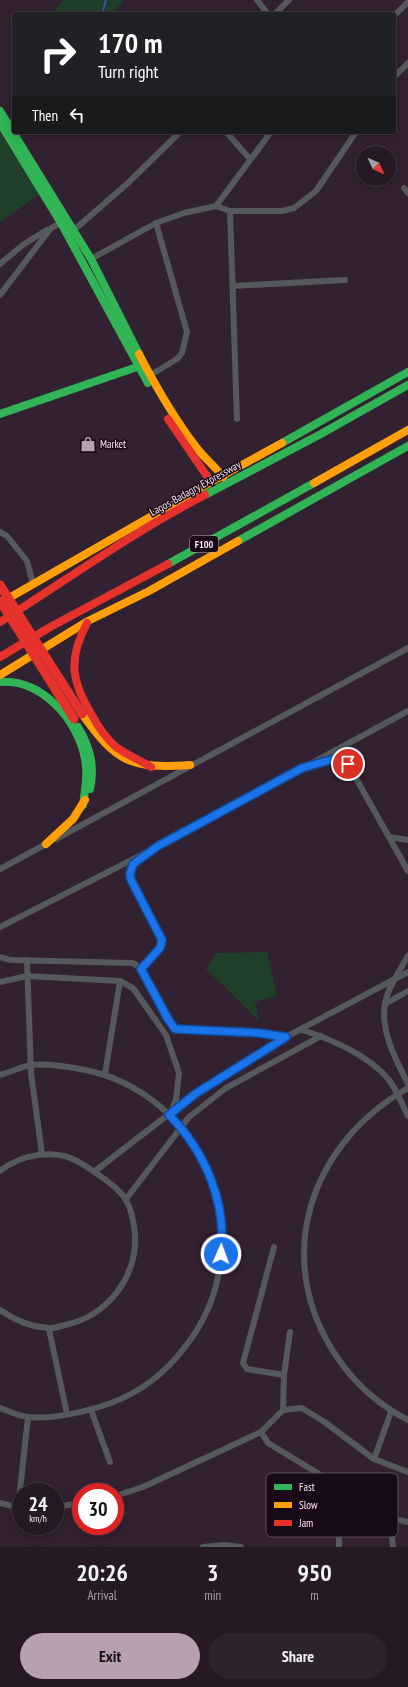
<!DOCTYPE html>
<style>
body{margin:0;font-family:"PT Sans Narrow",sans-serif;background:#2e222c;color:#f1f3f6;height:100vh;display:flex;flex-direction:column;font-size:15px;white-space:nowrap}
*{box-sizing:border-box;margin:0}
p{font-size:13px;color:#a4a0a6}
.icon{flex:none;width:22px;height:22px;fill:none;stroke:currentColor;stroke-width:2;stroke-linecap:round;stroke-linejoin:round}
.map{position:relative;height:1547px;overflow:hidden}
.side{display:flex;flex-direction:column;background:#261924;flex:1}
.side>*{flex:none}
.banner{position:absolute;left:12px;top:12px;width:384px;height:122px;border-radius:4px;box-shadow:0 2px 10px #0003,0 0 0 1px #423841;background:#202124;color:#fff;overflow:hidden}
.needle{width:26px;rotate:134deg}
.tools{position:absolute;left:356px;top:146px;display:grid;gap:8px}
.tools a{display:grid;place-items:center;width:40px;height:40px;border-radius:50%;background:#261924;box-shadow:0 2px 10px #0003,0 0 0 1px #423841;font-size:20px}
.speed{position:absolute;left:12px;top:1483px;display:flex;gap:8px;font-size:20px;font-weight:700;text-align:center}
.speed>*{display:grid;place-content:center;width:52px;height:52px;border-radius:50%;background:#261924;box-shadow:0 2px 10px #0003,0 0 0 1px #423841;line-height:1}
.speed small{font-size:10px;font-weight:400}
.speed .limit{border:6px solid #d22;background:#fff;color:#111}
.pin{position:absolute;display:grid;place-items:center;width:34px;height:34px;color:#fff;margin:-17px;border:2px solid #fff;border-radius:50%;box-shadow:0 1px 4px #0007}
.me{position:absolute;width:44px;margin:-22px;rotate:2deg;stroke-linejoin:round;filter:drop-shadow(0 0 3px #0008)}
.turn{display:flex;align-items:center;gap:14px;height:84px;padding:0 20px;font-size:18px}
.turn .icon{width:52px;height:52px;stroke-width:2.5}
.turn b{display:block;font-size:28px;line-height:34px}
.then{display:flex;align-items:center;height:38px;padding:0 20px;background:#0003;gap:8px;font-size:15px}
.eta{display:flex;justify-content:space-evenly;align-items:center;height:68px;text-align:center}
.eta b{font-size:24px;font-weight:700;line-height:28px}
.button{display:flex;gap:8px;margin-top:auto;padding:8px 20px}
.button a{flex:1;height:46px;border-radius:24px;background:#b5a1b2;color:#111;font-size:16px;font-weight:700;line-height:46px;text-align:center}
.button a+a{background:#2e222c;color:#f1f3f6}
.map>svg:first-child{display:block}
.green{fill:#1f3f29}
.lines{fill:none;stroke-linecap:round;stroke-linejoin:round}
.stream{stroke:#414fb3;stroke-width:2}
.street{stroke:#55585c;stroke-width:6}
.fast{stroke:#30b455;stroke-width:8}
.slow{stroke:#ff9f0a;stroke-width:8}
.jam{stroke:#e5322d;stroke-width:8}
.jam-bridge{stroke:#e5322d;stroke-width:9}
.route-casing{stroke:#114b97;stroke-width:10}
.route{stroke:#1a73e8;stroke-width:7}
.labels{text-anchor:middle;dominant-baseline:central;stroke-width:3;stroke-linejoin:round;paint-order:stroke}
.shield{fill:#190a17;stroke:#b8a4b4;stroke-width:1}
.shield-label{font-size:10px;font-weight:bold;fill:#fce6f8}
.poi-label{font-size:11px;fill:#fce6f8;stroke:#190a17;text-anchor:start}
.street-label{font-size:11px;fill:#fce6f8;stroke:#190a17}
.key{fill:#190a17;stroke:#5d4c5a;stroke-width:1}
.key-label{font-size:11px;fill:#fce6f8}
</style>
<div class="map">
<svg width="408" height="1547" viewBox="0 0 408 1547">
<rect width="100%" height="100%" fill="#322130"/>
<g class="green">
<path d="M64,0H124L113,14H61L55,9Z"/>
<path d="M0,133L40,194L0,222Z"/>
<path d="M267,952L277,996L255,1002L259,1021L206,969L216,953Z"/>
</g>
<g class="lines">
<path class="stream" d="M102,14L106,0"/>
<g class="street">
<path d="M257,0L268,14"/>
<path d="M275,14L289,0"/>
<path d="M394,16L408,2"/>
<path d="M394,77L408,63"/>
<path d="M226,132L250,159"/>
<path d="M404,188L408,193"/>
<path d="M216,206L271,132"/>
<path d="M230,211L237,419"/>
<path d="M70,232L74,230L128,183L180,132"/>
<path d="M91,259L156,223L184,213L216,206L230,211H282L294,208L316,191L356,132"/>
<path d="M0,264L24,244L47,230"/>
<path d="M233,286L345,280"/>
<path d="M0,295L51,228L61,223"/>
<path d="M147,377L177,359L182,353L187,332L156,223"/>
<path d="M0,532L7,536L27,561L33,584"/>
<path d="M315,765C326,761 337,756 348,764L408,871"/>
<path d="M389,837L408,840"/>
<path d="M56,839L408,648"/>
<path d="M0,869L48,843"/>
<path d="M0,927L159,846L408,711"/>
<path d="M408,956C400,970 388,987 385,1003C380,1031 396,1060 408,1084"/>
<path d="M0,957L10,960L133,963C148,971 163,1013 175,1029L259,1033L286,1037"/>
<path d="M27,960L31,1073L42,1154"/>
<path d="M141,969L160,948L162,940L130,874L133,864L143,858"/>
<path d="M0,982L27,976L120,981L133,988L166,1035L179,1073L176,1100L170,1114"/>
<path d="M385,1004L408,991"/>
<path d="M302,1030C331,1039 370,1056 389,1080C397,1091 402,1104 408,1116"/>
<path d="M105,1074L120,981"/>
<path d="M0,1075C10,1072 21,1067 31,1065C46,1063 64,1066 80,1069C207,1091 265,1246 185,1347C166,1372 141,1392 111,1403C89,1411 51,1420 28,1417C19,1416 9,1411 0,1408"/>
<path d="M408,1088C309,1144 271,1260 337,1357C355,1384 379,1405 408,1420"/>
<path d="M0,1171C22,1154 55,1148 79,1162C92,1170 119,1187 126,1200C132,1210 134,1224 135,1235C137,1278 107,1316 65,1325C60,1326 53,1329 48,1328C31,1327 13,1319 0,1310"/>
<path d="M95,1171L195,1094L286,1037L408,972"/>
<path d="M126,1199L189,1117L226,1088L321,1036"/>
<path d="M274,1247L243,1363L247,1369L284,1375"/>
<path d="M49,1329L67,1414"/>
<path d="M91,1410L110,1462"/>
<path d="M283,1410L284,1375L290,1332"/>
<path d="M261,1432L268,1443L324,1477L339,1491L390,1518L408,1522"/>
<path d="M374,1459L391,1412"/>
<path d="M339,1491V1547"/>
<path d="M115,1496L143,1487L261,1432L283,1410L302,1408L326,1423L374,1459L408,1472"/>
<path d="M0,1503L20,1508"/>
<path d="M55,1507L81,1503"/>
<path d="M18,1508L28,1417"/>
<path d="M390,1518L393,1547"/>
<path d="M203,1547L225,1545L241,1547"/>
</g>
<g class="fast">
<path d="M0,111L91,259L139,354"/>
<path d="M0,123L61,223L148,383"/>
<path d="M0,414L143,365"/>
<path d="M282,443L408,372"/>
<path d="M205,495L319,435L408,385"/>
<path d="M238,541L408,446"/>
<path d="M168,564L314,483"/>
<path d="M0,682C42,679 78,720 85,759C88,774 85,790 83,805"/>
<path d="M78,727C90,747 95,766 90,789"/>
</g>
<g class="slow">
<path d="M139,354C156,387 174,418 196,447C204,458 215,466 223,477"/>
<path d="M314,483L408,430"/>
<path d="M2,602L211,482L282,443"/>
<path d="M0,675L88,621L149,591L238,541"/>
<path d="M82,714C117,763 131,769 190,765"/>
<path d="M46,844L73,819L85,800"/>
</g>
<g class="jam">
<path d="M168,419L211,482"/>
<path d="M0,622C68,579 133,532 205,495"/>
<path d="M87,623C68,659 71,681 92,715C98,727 106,738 116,747C127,755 140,760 151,767"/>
<path d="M0,657L52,626L168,564"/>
</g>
<g class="jam-bridge">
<path d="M0,585L82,714"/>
<path d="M0,601L74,719"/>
</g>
</g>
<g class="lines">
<defs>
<path id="route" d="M221,1254C227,1203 205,1151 169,1115L195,1094L286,1037L259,1033L175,1029L168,1019L141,969L160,948L162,940L131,880L130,874L133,864L158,846L302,768L334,759L343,760L348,764"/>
</defs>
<use href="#route" class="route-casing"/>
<use href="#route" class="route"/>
</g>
<defs>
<symbol id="shop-bare" viewBox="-9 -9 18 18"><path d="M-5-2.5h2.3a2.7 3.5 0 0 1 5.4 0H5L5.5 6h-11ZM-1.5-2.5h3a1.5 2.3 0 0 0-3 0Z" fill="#b5a1b2" stroke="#190a17" stroke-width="2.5" paint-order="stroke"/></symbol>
</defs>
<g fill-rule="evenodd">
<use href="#shop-bare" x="77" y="433" width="22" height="22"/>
</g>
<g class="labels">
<rect class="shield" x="190" y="536" width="28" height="16" rx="3"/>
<g class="shield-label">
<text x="204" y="544">F100</text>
</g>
<g class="poi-label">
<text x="100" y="444">Market</text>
</g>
<g class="street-label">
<text transform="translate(195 488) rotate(-29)">Lagos-Badagry Expressway</text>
</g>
</g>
<rect x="266" y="1473" width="132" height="64" rx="6" class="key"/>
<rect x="274" y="1484" width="18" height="6" fill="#30b455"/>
<rect x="274" y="1502" width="18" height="6" fill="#ff9f0a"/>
<rect x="274" y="1520" width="18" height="6" fill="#e5322d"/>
<g class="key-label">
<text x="299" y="1491">Fast</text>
<text x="299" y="1509">Slow</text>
<text x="299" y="1527">Jam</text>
</g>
</svg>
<div class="tools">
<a><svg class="needle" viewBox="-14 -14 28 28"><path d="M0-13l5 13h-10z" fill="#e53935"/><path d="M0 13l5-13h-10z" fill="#a4a0a6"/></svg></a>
</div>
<div class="speed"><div>24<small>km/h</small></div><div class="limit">30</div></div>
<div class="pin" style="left:348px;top:764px;background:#d93025"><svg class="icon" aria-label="arrive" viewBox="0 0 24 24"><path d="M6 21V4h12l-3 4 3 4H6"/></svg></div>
<svg class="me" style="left:221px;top:1254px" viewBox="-20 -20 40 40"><circle r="17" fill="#1a73e8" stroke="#fff" stroke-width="3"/><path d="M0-11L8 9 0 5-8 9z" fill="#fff"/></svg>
<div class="banner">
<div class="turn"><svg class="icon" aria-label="right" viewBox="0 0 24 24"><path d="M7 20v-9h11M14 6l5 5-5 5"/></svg><div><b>170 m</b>Turn right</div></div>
<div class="then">Then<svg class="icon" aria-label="left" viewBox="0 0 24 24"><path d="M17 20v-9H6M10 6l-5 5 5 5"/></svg></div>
</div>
</div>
<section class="side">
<div class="eta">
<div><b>20:26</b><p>Arrival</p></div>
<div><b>3</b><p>min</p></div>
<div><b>950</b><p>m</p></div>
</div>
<div class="button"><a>Exit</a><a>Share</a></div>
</section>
